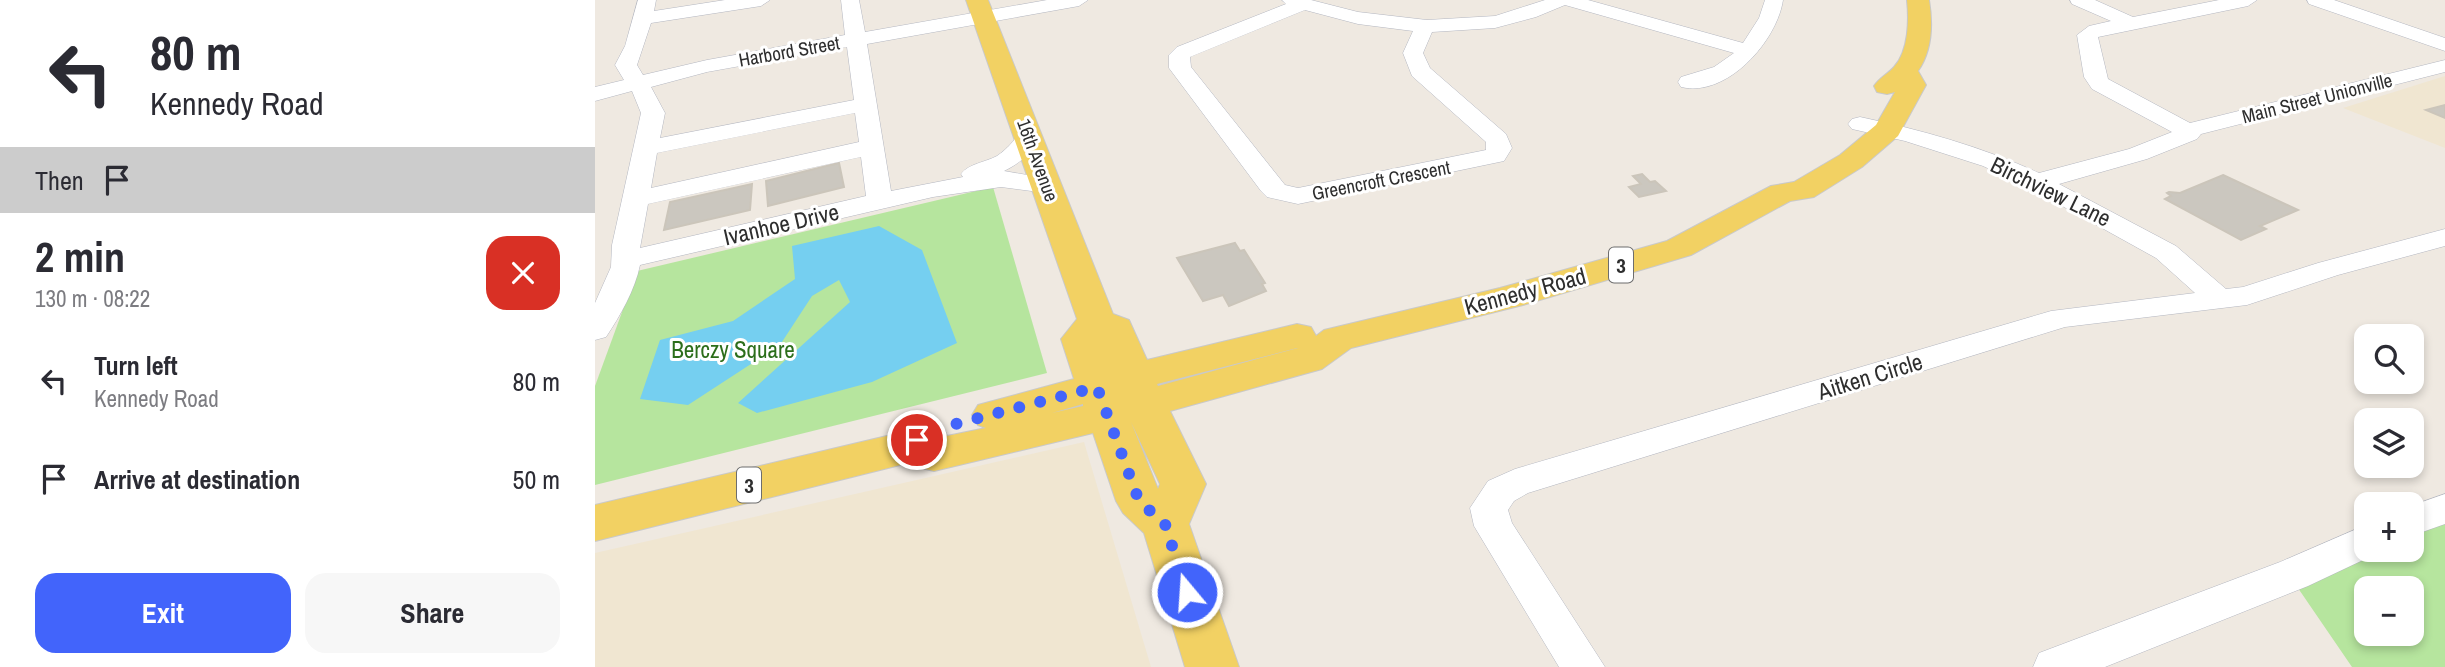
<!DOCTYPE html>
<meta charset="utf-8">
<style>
body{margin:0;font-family:"Archivo Narrow",sans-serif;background:#f7f7f7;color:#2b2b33;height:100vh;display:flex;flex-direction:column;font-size:26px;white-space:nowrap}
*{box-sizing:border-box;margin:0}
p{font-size:23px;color:#7c7c81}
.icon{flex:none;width:38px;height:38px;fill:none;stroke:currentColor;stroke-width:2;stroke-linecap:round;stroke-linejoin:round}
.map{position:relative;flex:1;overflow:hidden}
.panel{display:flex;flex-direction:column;background:#fff;width:595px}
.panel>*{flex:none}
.banner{background:#fff;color:#2b2b33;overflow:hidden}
.tools{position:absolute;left:1759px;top:324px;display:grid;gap:14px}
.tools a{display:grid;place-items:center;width:70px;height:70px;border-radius:14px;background:#fff;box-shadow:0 4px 10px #0003;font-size:35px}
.pin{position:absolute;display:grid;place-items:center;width:60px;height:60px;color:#fff;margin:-30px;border:4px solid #fff;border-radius:50%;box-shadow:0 2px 7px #0007}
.me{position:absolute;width:77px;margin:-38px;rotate:342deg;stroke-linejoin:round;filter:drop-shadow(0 0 5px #0008)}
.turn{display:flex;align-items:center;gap:24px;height:147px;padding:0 35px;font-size:32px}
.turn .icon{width:91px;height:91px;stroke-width:2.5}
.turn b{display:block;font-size:49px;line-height:60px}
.then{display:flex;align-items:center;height:66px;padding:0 35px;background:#0003;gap:14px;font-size:26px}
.round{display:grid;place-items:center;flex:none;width:74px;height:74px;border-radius:21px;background:#f7f7f7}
.overview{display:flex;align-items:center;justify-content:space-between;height:119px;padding:0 35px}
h1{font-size:42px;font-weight:700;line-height:52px}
.button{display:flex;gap:14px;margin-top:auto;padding:14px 35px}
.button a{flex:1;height:80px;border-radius:21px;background:#4264fb;color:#fff;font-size:28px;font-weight:700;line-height:80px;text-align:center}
.button a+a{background:#f7f7f7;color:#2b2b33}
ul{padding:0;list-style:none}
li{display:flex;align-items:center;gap:21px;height:98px;padding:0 35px}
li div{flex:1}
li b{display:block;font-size:26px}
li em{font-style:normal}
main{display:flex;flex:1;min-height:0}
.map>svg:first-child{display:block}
.education{fill:#f0e6d1}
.green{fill:#b6e59e;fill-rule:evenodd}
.water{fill:#75cff0}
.building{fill:#cbc7bf;stroke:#cbc5ba;stroke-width:2}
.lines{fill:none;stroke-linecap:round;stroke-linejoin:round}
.minor-casing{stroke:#b4b7c1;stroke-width:1}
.major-casing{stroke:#c9c9c9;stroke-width:2}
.minor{fill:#fff;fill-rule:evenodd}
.major{fill:#f2d163;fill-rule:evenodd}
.route{stroke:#4264fb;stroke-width:12;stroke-dasharray:0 21.6}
.labels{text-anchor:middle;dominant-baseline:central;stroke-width:6;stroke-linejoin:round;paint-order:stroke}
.far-street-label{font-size:19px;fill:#2e2e2e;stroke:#fff}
.shield{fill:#fff;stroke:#6d6d6d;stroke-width:2}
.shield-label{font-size:21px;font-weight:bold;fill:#2e2e2e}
.street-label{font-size:23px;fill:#2e2e2e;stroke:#fff}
.park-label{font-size:23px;fill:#2c6e1b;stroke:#fff}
</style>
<main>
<section class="panel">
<div class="banner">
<div class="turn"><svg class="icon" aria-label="left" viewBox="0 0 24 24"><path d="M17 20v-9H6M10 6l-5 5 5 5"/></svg><div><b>80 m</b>Kennedy Road</div></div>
<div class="then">Then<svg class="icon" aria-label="arrive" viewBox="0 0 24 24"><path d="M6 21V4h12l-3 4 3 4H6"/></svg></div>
</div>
<div class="overview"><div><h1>2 min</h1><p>130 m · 08:22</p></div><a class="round" style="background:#d93025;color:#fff"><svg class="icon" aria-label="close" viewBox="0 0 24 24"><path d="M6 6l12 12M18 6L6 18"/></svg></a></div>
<ul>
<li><svg class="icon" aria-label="left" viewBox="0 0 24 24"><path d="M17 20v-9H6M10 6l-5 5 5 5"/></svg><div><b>Turn left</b><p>Kennedy Road</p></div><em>80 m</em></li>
<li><svg class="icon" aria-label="arrive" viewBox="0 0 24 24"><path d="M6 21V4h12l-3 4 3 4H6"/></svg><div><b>Arrive at destination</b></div><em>50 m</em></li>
</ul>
<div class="button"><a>Exit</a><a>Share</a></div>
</section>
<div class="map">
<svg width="1850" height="667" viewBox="0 0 1850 667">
<rect width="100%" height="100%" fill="#efe9e1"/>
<g class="education">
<path d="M1850,76V148L1748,108Z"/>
<path d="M489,442L556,667H0V553Z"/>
</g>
<g class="green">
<path d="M398,187L452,373L0,485V386L42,271Z"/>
<path d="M1850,506V667H1757L1692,572L1771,550H1816L1817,520ZM1771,588H1816V634H1771Z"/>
</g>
<path class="water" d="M284,226L327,250L362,343L277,382L162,413L143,403L255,302L244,280L217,296L185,345L93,405L45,399L65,340L138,321L200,279L197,246Z"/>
<g class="building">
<path d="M1850,105V118L1831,110Z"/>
<path d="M244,163L249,187L173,206L171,181Z"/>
<path d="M1047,174L1055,182L1060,181L1071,191L1044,197L1034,187L1046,184L1038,176Z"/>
<path d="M1628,175L1703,210L1665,226L1671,229L1646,240L1570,199L1576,196L1572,193L1574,192L1585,193Z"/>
<path d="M157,184L155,210L69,230L75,202Z"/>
<path d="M640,243L645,251L649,250L670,283L667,284L671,291L634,306L628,295L608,301L582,258Z"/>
</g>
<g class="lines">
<defs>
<g id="minor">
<path d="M43,0H61L59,11L130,0H175L166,6L56,23L42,65L48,75L112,60L250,35L246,0H264L270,32L452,0H493L484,6L272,44L296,191L368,177L366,174C373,164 391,162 402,156C412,149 419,141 426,131L434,129L442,131L446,136C437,152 426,163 409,171L461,180L465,185L461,190L452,193L406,187L338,197L45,265C40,290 25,316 11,337L0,340V303L16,267L17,245L46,113L37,91L0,101V87L29,80L20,65L30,46ZM252,47L259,100L65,138L70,113L56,87L112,72ZM260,113L264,142L56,188L62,153ZM266,157L271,196L45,248L53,204Z"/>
<path d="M687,0H716L763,12L832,20L900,16L950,0H993L1148,43L1164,18L1170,0H1188C1182,41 1132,98 1086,87L1083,82L1086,77L1119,67L1139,53L970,5L941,17L900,28L837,32L828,53L835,68L911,134L917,148L909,161L703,204L672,197L666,191L574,68V55L582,47L691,4ZM710,10L763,24L818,31L808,53L817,76L891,142V150L703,188L690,185L596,67L595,57Z"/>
<path d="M1475,0H1500L1538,17L1624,0H1662L1653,6L1503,37L1513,79L1595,123L1850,60V72L1606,134L1602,139L1552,159L1464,184L1581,246L1631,289L1648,287L1723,263L1850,229V246L1743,275L1652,305L1470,327L933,493L919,501L913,510L917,523L1010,667H964L879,526L875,508L893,481L920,469L1456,311L1600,293L1561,258L1433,187L1388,166L1310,141L1257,129L1253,124L1257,119L1265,117C1327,130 1387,147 1444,173L1534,149L1577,132L1497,89L1489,77L1482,35L1494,26L1516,21L1477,4Z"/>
<path d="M1712,0H1739L1850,38V51L1714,4Z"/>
<path d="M1850,494V524L1816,536V506Z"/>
<path d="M1771,525V550H1786L1785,552L1713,586L1510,667H1438L1444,653L1685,562Z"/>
</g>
<path id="major" d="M371,0H393L518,314L534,320L552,360L702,324L716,327L721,336L729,330L905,288L1072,241L1176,186L1199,182L1245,155L1281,125L1300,92L1292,94L1282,92L1279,86C1285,77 1293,74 1299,67C1314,51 1314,19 1312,0H1334C1338,24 1337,51 1323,71L1331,85L1303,136L1267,167L1219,197L1195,201L1096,255L928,305L756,348L727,369L575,411L611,484L594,524L644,667H590L549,533L528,513L521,501L498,433L339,471L309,464L0,541V505L296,435C314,425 326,418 346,424L352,436L391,428L383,425L377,415L383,405L479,379L466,339L482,319ZM703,348L563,386L562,384L702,348ZM488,404V406L457,413ZM536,422L565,484L563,489Z"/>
</defs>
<use href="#minor" class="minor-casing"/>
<use href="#major" class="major-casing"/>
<use href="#minor" class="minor"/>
<use href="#major" class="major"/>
</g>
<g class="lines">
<path class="route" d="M322,440L341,429L502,387L544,501L570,524L592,592"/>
</g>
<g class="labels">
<g class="far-street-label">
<text transform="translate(194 51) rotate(-10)">Harbord Street</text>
<text transform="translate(1722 98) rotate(-14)">Main Street Unionville</text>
<text transform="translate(443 160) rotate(70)">16th Avenue</text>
<text transform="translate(786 180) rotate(-11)">Greencroft Crescent</text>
</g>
<g class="shield">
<rect x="1014" y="247.5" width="24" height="35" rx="5"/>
<rect x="142" y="467.5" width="24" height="35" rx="5"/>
</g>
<g class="shield-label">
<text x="1026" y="265">3</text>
<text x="154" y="485">3</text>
</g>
<g class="street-label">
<text transform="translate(1456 191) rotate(26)">Birchview Lane</text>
<text transform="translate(186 224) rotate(-13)">Ivanhoe Drive</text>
<text transform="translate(930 291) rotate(-15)">Kennedy Road</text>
<text transform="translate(1275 376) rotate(-17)">Aitken Circle</text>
</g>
<g class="park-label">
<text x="138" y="349">Berczy Square</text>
</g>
</g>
</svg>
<div class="tools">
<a><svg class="icon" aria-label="search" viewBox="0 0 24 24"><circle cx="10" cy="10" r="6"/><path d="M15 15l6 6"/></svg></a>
<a><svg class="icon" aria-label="layers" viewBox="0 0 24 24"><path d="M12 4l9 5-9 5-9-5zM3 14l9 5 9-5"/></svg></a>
<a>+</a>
<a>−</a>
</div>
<div class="pin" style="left:322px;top:440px;background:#d93025"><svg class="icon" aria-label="arrive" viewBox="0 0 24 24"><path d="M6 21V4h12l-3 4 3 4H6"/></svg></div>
<svg class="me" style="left:592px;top:592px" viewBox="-20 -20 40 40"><circle r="17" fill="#4264fb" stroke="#fff" stroke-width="3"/><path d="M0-11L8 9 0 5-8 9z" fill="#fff"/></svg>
</div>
</main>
